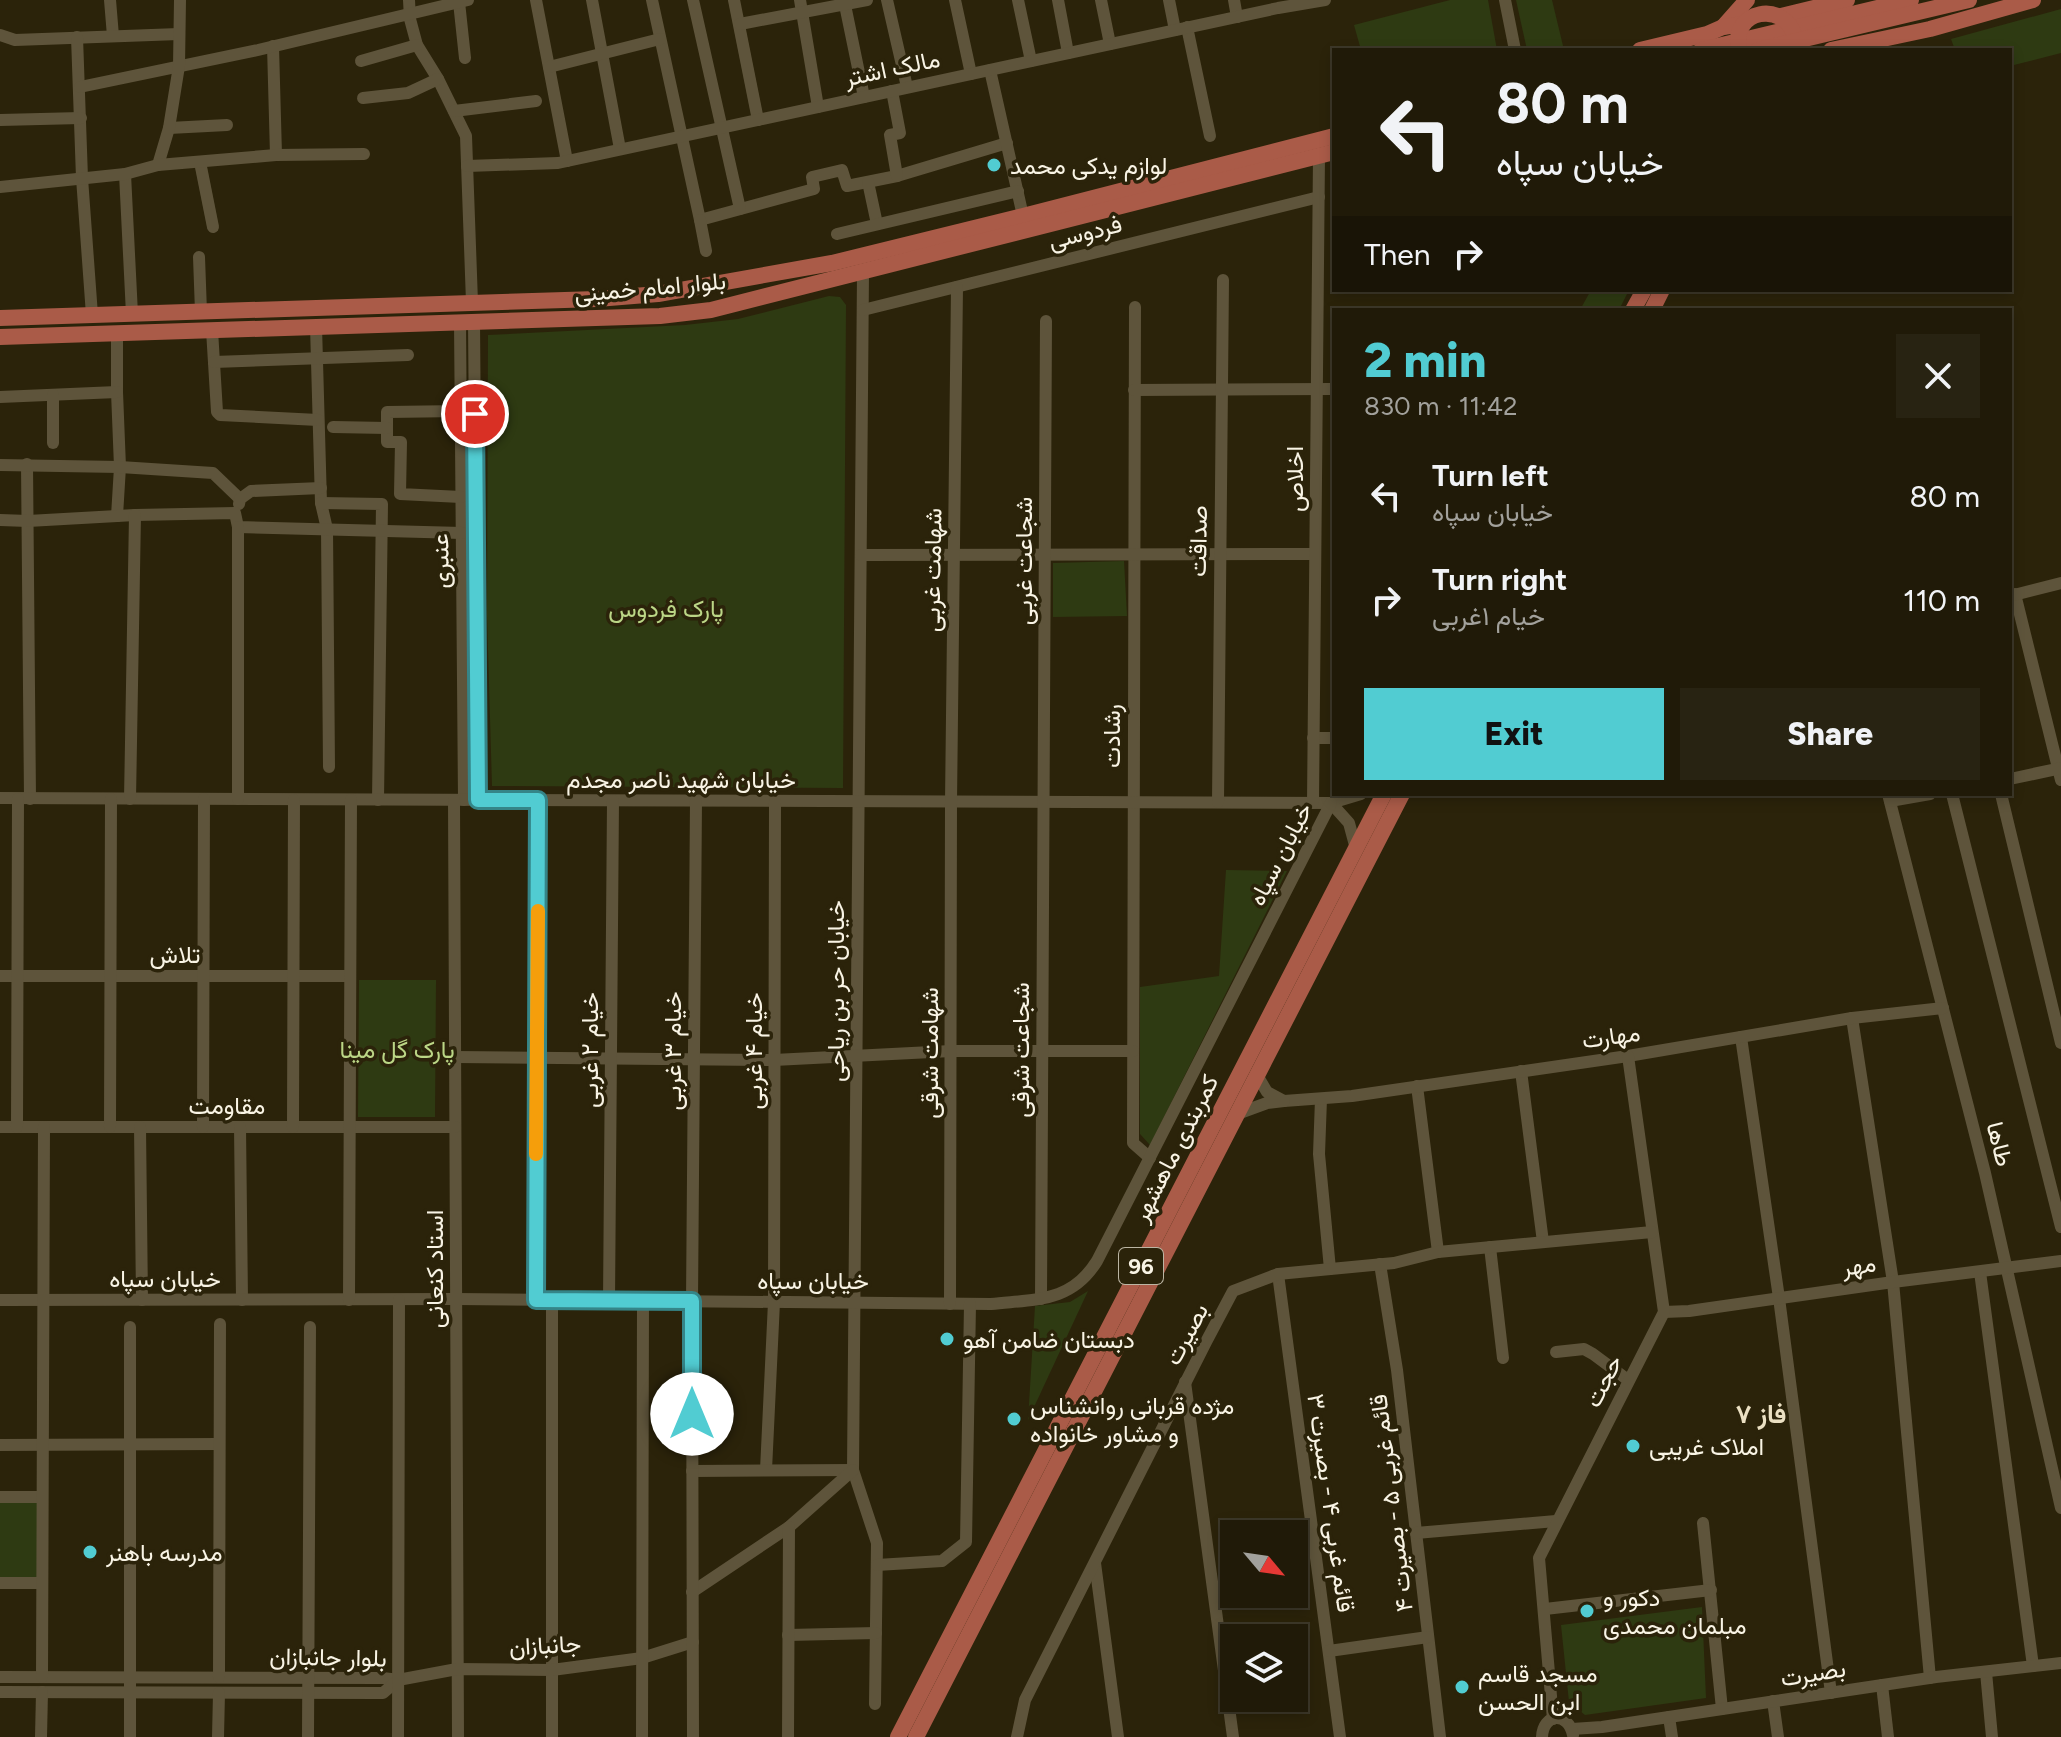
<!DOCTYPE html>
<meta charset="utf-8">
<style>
body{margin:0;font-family:Figtree,Vazirmatn,sans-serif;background:#282312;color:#f1f3f6;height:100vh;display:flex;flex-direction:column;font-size:30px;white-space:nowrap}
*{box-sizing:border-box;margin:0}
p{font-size:26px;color:#a2a19c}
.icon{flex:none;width:44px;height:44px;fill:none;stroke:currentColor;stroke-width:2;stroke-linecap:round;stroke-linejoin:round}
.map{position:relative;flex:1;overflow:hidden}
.details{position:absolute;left:1332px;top:308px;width:680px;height:488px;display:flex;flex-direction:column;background:#201a08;border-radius:0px;box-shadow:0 4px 12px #0003,0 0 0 2px #3d3829}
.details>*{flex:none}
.banner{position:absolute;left:1332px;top:48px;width:680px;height:244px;border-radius:0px;box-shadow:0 4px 12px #0003,0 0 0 2px #3d3829;background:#201a08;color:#f1f3f6;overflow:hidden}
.needle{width:52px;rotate:119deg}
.controls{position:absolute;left:1220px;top:1520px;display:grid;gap:16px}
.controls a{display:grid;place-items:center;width:88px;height:88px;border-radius:0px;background:#201a08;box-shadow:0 4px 12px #0003,0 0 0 2px #3d3829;font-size:40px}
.pin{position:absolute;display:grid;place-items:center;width:68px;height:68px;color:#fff;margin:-34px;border:4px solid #fff;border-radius:50%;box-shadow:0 2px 8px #0007}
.me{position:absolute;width:88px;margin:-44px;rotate:0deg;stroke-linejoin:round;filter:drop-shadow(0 0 6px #0008)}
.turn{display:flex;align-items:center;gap:28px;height:168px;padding:0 32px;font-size:36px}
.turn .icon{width:104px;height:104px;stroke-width:2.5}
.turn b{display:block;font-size:56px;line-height:68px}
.then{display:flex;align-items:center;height:76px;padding:0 32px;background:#0003;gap:16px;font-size:30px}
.round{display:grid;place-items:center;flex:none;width:84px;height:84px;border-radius:0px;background:#282312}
.overview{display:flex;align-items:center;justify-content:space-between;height:136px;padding:0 32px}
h1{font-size:48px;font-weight:800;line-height:60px;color:#51ccd2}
.primary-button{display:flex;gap:16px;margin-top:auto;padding:16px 32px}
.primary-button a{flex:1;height:92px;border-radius:0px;background:#51ccd2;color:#111;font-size:32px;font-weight:800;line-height:92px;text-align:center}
.primary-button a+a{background:#282312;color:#f1f3f6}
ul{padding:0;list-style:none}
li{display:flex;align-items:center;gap:24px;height:104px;padding:0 32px}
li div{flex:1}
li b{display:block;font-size:30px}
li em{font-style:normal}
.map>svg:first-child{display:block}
.green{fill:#2e3a12}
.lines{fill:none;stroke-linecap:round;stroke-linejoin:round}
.minor{stroke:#5e543b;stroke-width:12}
.major{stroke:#aa5b48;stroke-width:16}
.route-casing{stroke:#358588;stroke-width:20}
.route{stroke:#51ccd2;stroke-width:14}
.slow{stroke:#f59e0b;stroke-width:14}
.poi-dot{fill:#51ccd2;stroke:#2b230a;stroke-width:3}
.labels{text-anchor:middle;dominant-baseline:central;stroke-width:7;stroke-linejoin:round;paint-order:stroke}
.shield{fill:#2b230a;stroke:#bbb5a3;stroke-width:2}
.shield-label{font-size:22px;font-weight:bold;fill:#f9f4e5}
.street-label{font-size:24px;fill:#f9f4e5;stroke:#2b230a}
.poi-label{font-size:24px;fill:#f9f4e5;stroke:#2b230a;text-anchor:start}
.park-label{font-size:24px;fill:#bbd686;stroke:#2b230a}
.neighbourhood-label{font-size:26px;font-weight:bold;fill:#ebe0c3;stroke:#2b230a}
</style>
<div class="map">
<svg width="2061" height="1737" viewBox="0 0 2061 1737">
<rect width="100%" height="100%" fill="#2b230a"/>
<g class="green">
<path d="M1450,0H1488L1497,50H1361L1354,25Z"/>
<path d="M1516,0H1552L1564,50H1527Z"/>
<path d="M2061,9V53L2010,66V50H1955L1951,39Z"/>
<path d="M1591,290H1629L1619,310H1580Z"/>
<path d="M829,296L840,297L846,305L843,788L492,786L487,615L488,335L685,325L738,319Z"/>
<path d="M1124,561L1127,616L1053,617V563Z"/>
<path d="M1226,870L1287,871L1150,1145L1140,1134V987L1219,976Z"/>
<path d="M359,980H436L435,1117H358Z"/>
<path d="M1088,1291L1028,1420L1035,1306L1070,1302Z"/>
<rect x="0" y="1500" width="37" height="79"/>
<path d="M1702,1607L1706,1698L1585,1715L1569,1702L1561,1625Z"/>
</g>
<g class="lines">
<g class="minor">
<path d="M110,0L113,36"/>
<path d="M409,0L410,19L417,45L438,79L466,136L472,302"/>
<path d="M536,0L567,161"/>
<path d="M592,0L620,149"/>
<path d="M652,0L700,220L814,189L812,177L842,170L847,186L897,176L1007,143"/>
<path d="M693,0L740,209"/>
<path d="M734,0L758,120"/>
<path d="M800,0L818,107"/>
<path d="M844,0L864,97"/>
<path d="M887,0L907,87"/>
<path d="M955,0L971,74"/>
<path d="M1018,0L1031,61"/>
<path d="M1058,0L1068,53"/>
<path d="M1101,0L1110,44"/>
<path d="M1169,0L1175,30"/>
<path d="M1234,0L1237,17"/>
<path d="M1505,0L1515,50"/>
<path d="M459,2L465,58"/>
<path d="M740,24L867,0"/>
<path d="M1187,27L1210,136"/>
<path d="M0,35L15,40L179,34"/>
<path d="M77,37L82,178L92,315"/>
<path d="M273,46L276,155"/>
<path d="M361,61L417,45"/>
<path d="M549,67L660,39"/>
<path d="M990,70L1023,216"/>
<path d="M80,87L258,50L468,0"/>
<path d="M892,91L900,133L890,135L897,176"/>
<path d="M363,98L408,93L438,79"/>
<path d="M454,111L536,101"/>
<path d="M0,120L81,118"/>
<path d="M169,128L227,125"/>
<path d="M200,162L213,227"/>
<path d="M158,165L169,128L179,66L180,0"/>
<path d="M467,166L558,163L1278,8L1325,0"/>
<path d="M125,174L132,314"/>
<path d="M868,182L877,224"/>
<path d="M0,187L125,174L158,165L276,155L364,154"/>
<path d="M700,220L706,251"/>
<path d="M837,234L1018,191"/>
<path d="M199,257L201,312"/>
<path d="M863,273L853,1470L877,1543L875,1704"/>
<path d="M1135,307L1133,1143L1150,1158"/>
<path d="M863,310L1319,197"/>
<path d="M474,321L478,800"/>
<path d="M460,322L464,800"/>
<path d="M316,326L321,503L327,529L329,767"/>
<path d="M212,330L217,412L220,415L318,420"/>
<path d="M117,333V392L120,467L117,516"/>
<path d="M214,362L408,355"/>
<path d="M1134,390L1334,389"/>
<path d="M0,397L117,392"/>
<path d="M461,411L387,412V442H401L400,494L461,497"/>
<path d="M333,427L387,428"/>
<path d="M53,443V395"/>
<path d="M27,464L30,799"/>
<path d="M0,465L120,467L213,473L240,499"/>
<path d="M321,503L382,504L378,800"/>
<path d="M239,504L240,499L251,491L321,488"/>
<path d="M0,520L28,521L135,515L235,513L238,527L462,533"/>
<path d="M861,555L1315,554"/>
<path d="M2015,594L2061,780"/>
<path d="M2010,596L2061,583"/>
<path d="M1313,738H1334"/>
<path d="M2010,779L2061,768"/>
<path d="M1888,794L1985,1173L2061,1508"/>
<path d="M1952,794L2061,1227"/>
<path d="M2001,794L2061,1043"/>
<path d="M0,798L1331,803L1361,794"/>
<path d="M130,799L135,515"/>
<path d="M238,799V527"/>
<path d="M454,800L458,1737"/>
<path d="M1890,801L1930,794"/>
<path d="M1218,802L1223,280"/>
<path d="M1313,803L1319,156"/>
<path d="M1331,803L1349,823L1356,849"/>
<path d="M0,976H350"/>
<path d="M1852,1018L1893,1282L1930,1678"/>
<path d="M1741,1037L1779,1298L1831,1693"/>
<path d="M455,1057L774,1060L951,1051H1133"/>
<path d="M1521,1071L1543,1242"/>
<path d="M1417,1086L1438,1252"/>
<path d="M1321,1099L1319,1154L1330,1269"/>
<path d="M1284,1101L1352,1096L1628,1056L1852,1018L1943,1008"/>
<path d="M1237,1114L1267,1103L1284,1101L1267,1092L1257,1075"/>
<path d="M0,1127H455"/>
<path d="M17,1127L18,799"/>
<path d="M110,1127L111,799"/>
<path d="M140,1127L142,1300"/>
<path d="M203,1127L204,799"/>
<path d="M240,1127L242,1300"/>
<path d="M293,1127L294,800"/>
<path d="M1490,1247L1503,1358"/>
<path d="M1380,1264L1397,1370L1440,1737"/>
<path d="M1980,1272L2033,1666"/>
<path d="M1278,1274L1340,1737"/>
<path d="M1041,1299L1046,321"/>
<path d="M0,1300L456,1299L991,1304C1035,1299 1071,1303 1097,1261L1331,803"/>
<path d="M349,1300L351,800"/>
<path d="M536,1300L538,800"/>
<path d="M552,1300V1737"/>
<path d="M609,1301L613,801"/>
<path d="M950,1304L951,802L957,287"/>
<path d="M1664,1312L1689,1311L1893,1282L2061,1261"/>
<path d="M1556,1352L1584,1349L1593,1354L1628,1380"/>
<path d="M1185,1382L1233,1737"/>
<path d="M0,1445L219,1444"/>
<path d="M766,1470L774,1302L775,801"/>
<path d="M692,1471L853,1470"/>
<path d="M0,1497H42"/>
<path d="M1703,1523L1722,1709"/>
<path d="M1416,1533L1556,1521"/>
<path d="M1095,1563L1118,1737"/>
<path d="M877,1565L942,1561L966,1542L970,1304"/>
<path d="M0,1583H42"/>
<path d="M692,1592L789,1527L853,1470"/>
<path d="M1545,1609L1711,1590"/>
<path d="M788,1635L876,1633"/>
<path d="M1329,1651L1428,1637"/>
<path d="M1986,1672L1992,1737"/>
<path d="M0,1677L383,1678L398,1680L457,1669L552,1670L642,1658L693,1642"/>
<path d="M42,1677L44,1127"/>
<path d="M219,1677L220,1324"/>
<path d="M1882,1685L1888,1737"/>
<path d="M0,1692L383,1693L398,1680"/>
<path d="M1773,1701L1778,1737"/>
<path d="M1669,1717L1672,1737"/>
<path d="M1553,1719L1539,1558L1664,1312L1628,1056"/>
<path d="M1572,1729L1602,1727L1936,1677L2061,1663"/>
<path d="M41,1737L42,1692"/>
<path d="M130,1737V1327"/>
<path d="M218,1737L219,1693"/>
<path d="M308,1737L310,1327"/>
<path d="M398,1737L399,1300"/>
<path d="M642,1737L643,1301"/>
<path d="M693,1737L692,1301L696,801"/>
<path d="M788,1737L789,1527"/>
<path d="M1017,1737L1025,1700L1206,1342L1233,1291L1278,1274L1394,1263L1438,1252L1652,1232"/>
<path d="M1542,1737C1543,1713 1568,1711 1573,1735"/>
</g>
<g class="major">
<path d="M1781,16L1847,0"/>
<path d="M1723,27L1747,0"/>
<path d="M1640,50L1707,34L1723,27L1743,24"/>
<path d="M1701,50L1911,0"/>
<path d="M1739,50C1730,9 1785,0 1795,37"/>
<path d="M1758,50L1969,0"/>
<path d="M1831,50L1930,29L2033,0"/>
<path d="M1633,310L1644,290"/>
<path d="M1652,310L1662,290"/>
<path d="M0,318L597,299L658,294L832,263L1023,216L1334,136"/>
<path d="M0,337L660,316L711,310L1334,152"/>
<path d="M898,1737L1384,794"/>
<path d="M916,1737L1402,794"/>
</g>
</g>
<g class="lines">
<defs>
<path id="route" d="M475,414L478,800H538L536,1300L692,1301V1414"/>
</defs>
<use href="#route" class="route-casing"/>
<use href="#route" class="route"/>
<path class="slow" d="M536,1154L538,911"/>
</g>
<g class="poi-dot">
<circle cx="994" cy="165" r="8"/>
<circle cx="947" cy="1339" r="8"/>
<circle cx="1014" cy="1419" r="8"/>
<circle cx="1633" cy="1446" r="8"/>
<circle cx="90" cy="1552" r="8"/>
<circle cx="1587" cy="1611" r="8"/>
<circle cx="1462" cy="1687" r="8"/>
</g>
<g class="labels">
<rect class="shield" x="1119" y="1248" width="44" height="36" rx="6"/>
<g class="shield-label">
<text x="1141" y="1266">96</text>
</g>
<g class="street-label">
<text transform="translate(892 68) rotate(-12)">مالک اشتر</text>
<text transform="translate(1085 232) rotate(-14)">فردوسی</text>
<text transform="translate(650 287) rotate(-5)">بلوار امام خمینی</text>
<text transform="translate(1294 479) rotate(-90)">اخلاص</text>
<text transform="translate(1198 541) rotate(-89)">صداقت</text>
<text transform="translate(440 561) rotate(-91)">عنبری</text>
<text transform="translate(1023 561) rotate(-90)">شجاعت غربی</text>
<text transform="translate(932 570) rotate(-89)">شهامت غربی</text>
<text transform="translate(1111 736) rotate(-90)">رشادت</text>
<text x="681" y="779">خیابان شهید ناصر مجدم</text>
<text transform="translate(1280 854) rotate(-63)">خیابان سپاه</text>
<text x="175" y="954">تلاش</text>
<text transform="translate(835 991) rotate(-90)">خیابان حر بن ریاحی</text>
<text transform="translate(1611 1036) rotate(-8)">مهارت</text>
<text transform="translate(589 1050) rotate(-90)">خیام ۲ غربی</text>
<text transform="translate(1020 1050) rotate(-90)">شجاعت شرقی</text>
<text transform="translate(672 1051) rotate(-90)">خیام ۳ غربی</text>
<text transform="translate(753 1051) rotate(-90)">خیام ۴ غربی</text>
<text transform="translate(929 1053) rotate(-90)">شهامت شرقی</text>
<text x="227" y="1105">مقاومت</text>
<text transform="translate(2000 1144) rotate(76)">طاها</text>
<text transform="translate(1175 1148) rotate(-63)">کمربندی ماهشهر</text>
<text transform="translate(1859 1265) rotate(-8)">مهر</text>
<text transform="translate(434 1269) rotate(-90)">استاد کنعانی</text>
<text x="165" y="1278">خیابان سپاه</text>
<text x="813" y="1280">خیابان سپاه</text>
<text transform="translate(1186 1334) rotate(-62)">بصیرت</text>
<text transform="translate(1603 1381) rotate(-63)">حجت</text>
<text transform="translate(1331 1503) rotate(82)">قائم غربی ۴ - بصیرت ۳</text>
<text transform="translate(1391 1503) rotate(-97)">قائم غربی ۵ - بصیرت ۴</text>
<text transform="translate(545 1645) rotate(-3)">جانبازان</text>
<text transform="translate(328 1657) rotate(1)">بلوار جانبازان</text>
<text transform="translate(1813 1673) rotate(-9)">بصیرت</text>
</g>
<g class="poi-label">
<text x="1010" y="165">لوازم یدکی محمد</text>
<text x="963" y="1339">دبستان ضامن آهو</text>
<text x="1030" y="1405">مژده قربانی روانشناس<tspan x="1030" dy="28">و مشاور خانواده</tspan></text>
<text x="1649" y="1446">املاک غریبی</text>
<text x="106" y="1552">مدرسه باهنر</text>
<text x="1603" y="1597">دکور و<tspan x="1603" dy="28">مبلمان محمدی</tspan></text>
<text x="1478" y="1673">مسجد قاسم<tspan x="1478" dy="28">ابن الحسن</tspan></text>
</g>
<g class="park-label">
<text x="666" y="608">پارک فردوس</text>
<text x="397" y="1049">پارک گل مینا</text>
</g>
<g class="neighbourhood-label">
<text x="1761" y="1414">فاز ۷</text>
</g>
</g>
</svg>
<div class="controls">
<a><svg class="needle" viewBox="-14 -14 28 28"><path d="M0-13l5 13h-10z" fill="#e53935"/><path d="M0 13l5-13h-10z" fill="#a2a19c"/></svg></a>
<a><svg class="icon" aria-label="layers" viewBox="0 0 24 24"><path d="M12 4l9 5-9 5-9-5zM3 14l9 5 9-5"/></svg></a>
</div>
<div class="pin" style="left:475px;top:414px;background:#d93025"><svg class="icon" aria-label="arrive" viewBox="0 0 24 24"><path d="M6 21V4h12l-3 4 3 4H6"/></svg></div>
<svg class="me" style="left:692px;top:1414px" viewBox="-20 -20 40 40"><circle r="19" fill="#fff"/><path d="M0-13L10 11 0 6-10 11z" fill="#51ccd2"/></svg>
<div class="banner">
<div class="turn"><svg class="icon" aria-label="left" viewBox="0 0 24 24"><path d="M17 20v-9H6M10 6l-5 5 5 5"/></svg><div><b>80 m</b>خیابان سپاه</div></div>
<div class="then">Then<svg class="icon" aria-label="right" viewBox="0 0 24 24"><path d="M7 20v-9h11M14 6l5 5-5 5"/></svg></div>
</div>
<section class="details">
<div class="overview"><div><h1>2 min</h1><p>830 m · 11:42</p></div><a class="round"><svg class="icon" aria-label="close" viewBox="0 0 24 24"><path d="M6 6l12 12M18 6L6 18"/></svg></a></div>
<ul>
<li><svg class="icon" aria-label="left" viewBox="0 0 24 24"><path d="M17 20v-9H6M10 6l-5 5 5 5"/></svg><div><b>Turn left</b><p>خیابان سپاه</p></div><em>80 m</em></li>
<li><svg class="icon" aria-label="right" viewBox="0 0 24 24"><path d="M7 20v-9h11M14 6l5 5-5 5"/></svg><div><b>Turn right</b><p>خیام ۱غربی</p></div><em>110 m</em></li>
</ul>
<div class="primary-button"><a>Exit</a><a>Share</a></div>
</section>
</div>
